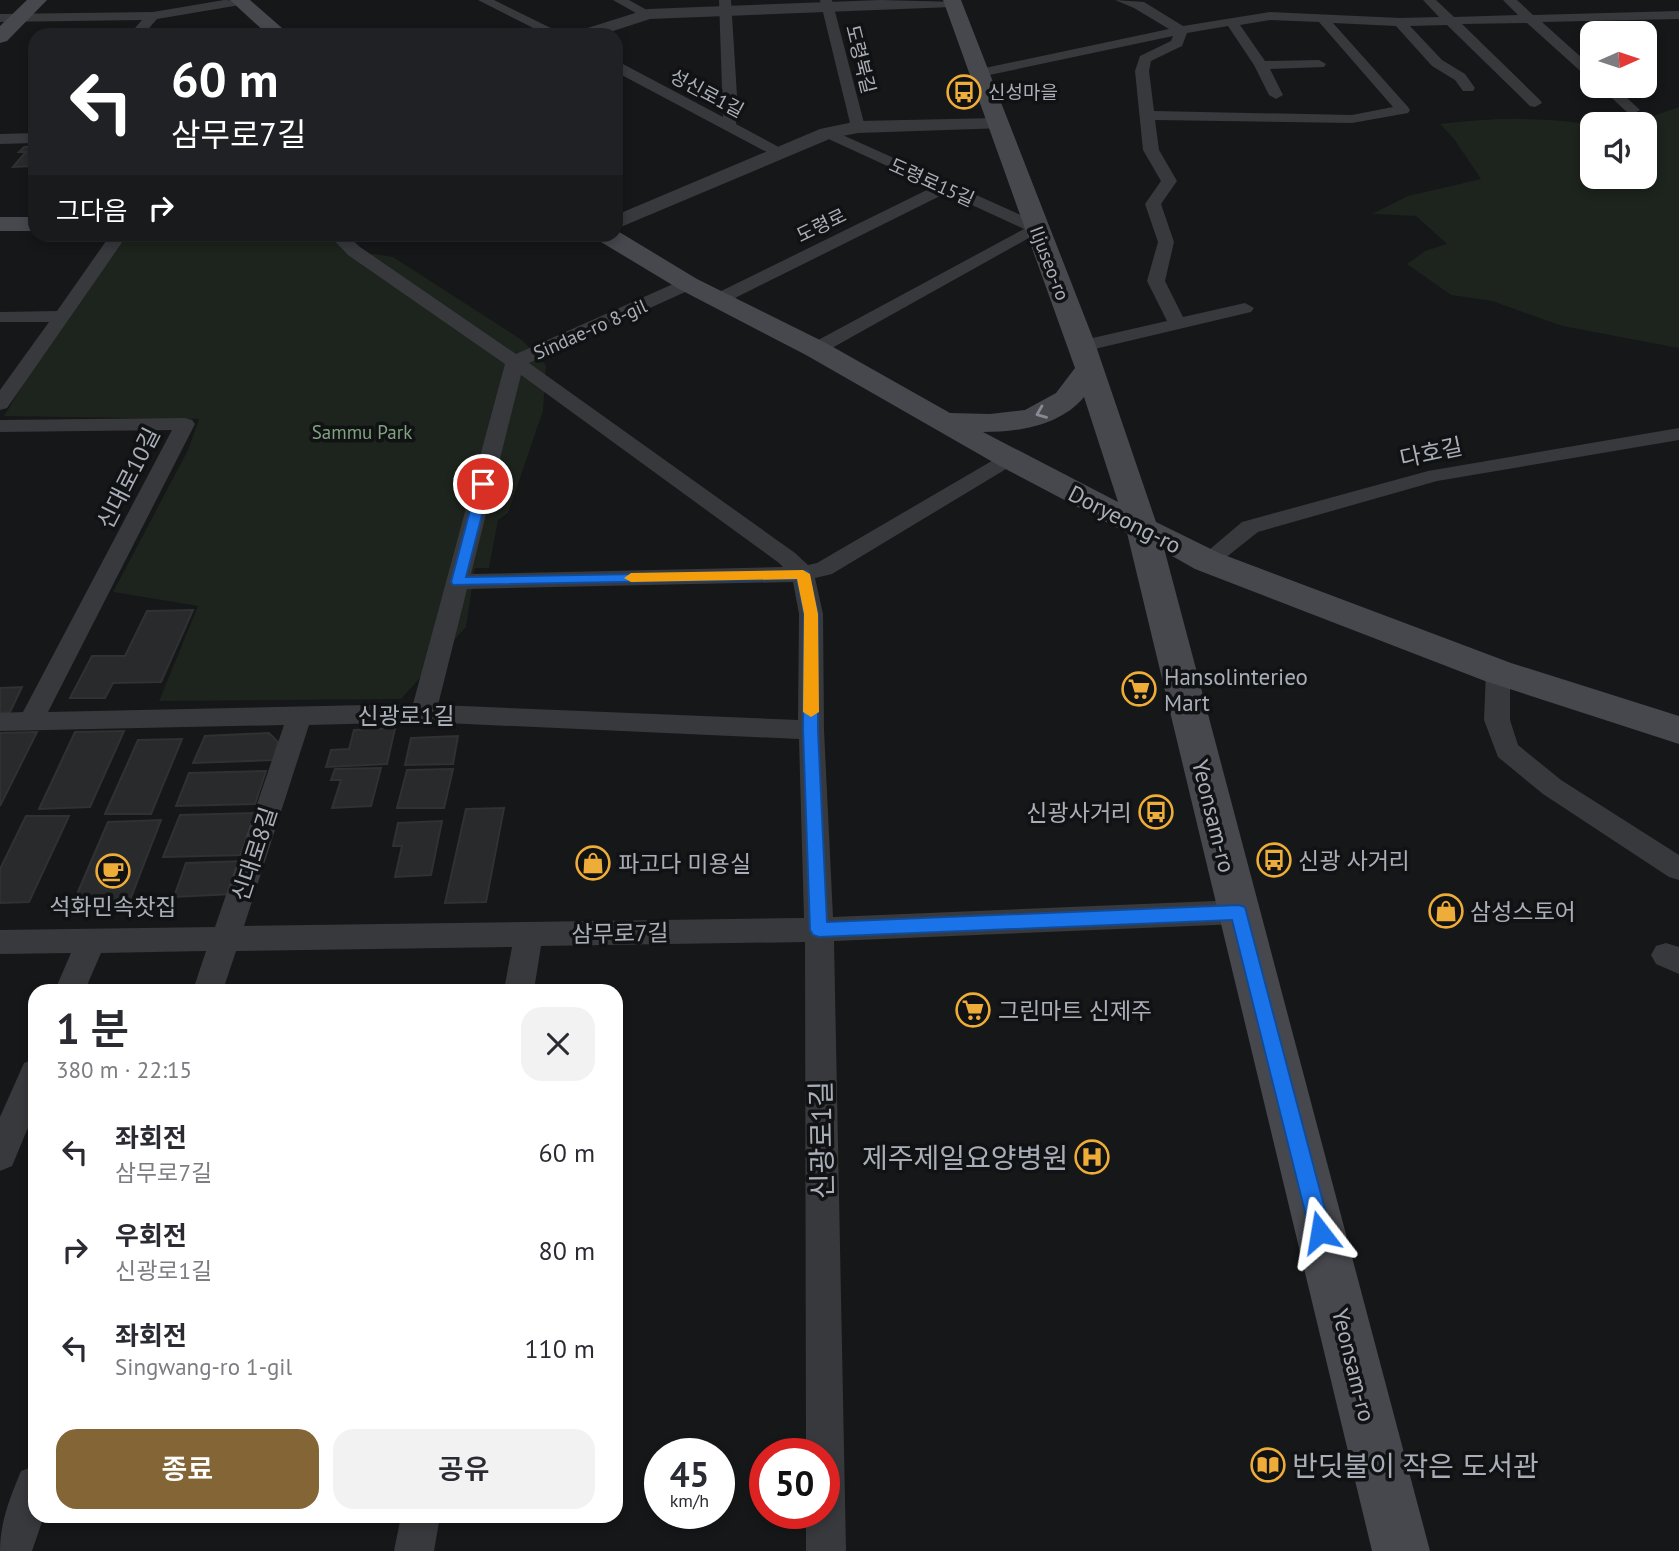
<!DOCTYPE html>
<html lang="ko">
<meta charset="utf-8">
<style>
body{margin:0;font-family:"PT Sans","Noto Sans KR",sans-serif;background:#f2f2f3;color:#2b2b33;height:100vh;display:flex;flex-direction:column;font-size:26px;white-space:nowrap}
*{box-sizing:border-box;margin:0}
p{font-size:23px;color:#7c7c81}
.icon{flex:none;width:38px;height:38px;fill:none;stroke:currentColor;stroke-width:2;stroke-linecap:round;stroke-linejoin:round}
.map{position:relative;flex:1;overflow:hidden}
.panel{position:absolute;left:28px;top:984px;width:595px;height:539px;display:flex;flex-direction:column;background:#fff;border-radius:21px;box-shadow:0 4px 10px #0003}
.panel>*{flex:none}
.top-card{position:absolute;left:28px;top:28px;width:595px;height:214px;border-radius:21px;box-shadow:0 4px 10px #0003;background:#202124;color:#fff;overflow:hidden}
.needle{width:46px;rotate:87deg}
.controls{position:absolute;left:1580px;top:21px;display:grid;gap:14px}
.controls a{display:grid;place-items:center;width:77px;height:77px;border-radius:14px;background:#fff;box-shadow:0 4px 10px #0003;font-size:35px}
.speed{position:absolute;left:644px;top:1438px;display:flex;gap:14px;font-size:35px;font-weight:700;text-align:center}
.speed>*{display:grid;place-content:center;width:91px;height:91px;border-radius:50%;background:#fff;box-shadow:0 4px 10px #0003;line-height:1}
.speed small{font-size:18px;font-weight:400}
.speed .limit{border:10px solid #d22;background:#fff;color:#111}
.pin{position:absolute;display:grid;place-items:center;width:60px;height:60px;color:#fff;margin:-30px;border:4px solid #fff;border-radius:50%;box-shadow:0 2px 7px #0007}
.me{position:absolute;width:77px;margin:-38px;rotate:346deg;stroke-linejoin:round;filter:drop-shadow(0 0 5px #0008)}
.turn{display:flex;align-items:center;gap:24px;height:147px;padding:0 28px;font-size:32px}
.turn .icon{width:91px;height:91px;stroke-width:2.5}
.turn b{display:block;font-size:49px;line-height:60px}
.then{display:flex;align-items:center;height:66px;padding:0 28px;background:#0003;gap:14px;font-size:26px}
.round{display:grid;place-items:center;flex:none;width:74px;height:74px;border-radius:21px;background:#f2f2f3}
.summary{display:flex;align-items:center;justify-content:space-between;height:119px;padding:0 28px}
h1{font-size:42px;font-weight:600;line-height:52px}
.action{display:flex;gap:14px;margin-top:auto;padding:14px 28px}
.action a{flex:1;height:80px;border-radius:21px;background:#836536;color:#fff;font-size:28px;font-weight:600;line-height:80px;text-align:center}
.action a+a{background:#f2f2f3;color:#2b2b33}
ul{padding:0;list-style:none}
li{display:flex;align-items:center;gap:21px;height:98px;padding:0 28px}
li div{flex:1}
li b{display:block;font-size:26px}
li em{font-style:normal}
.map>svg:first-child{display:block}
.green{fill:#1d231d}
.building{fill:#292a2c;stroke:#313134;stroke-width:2}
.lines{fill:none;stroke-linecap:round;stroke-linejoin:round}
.minor{fill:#38393d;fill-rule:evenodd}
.tertiary{fill:#38393d;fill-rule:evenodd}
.secondary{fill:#46484d;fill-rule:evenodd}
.oneway{stroke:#868a93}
.route{fill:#1a73e8;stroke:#114b97;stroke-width:2}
.slow{fill:#f59e0b}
.labels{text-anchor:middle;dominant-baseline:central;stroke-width:7;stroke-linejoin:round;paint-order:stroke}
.far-street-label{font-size:19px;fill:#a9aeb8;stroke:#111213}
.far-poi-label{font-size:19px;fill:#a9aeb8;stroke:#111213;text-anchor:start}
.far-park-label{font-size:19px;fill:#80a381;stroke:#111213}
.street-label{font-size:23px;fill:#a9aeb8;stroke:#111213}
.poi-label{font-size:23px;fill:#a9aeb8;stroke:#111213;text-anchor:start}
.near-street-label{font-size:28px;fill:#a9aeb8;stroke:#111213}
.near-poi-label{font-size:28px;fill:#a9aeb8;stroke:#111213;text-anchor:end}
</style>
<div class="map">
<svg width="1679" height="1551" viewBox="0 0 1679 1551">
<rect width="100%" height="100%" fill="#161718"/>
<g class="green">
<path d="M1679,107V348L1562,326L1492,301L1451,295L1407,264L1425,251L1447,244L1416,216L1372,214L1408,196L1481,179L1454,139L1440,124C1490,118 1543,116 1592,125V177H1645V124H1629Z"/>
<path d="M128,235H353L355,251L393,257L522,340L546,365L543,411L508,513L498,520L489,568H475L466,627L401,699L159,701L198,606L113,592L188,450L199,419L4,416L44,350Z"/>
</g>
<g class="building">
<path d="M35,146L33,166L13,167L26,152H19L24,147Z"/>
<path d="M193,610L161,682L113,683L105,698H70L92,656H125L147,611Z"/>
<path d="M22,687L10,712L0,713V688Z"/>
<path d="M395,728L387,764L326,767L331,750L349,749L354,730Z"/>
<path d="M124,731L90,807L39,809L75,732Z"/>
<path d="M37,732L0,806V733Z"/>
<path d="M269,733L278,742L273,760L193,763L205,736Z"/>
<path d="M458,736L453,764L405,765L411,738Z"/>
<path d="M182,739L151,814H105L138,740Z"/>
<path d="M381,768L371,806L332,808L341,780H331L335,769Z"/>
<path d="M453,769L444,808H397L407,770Z"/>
<path d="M266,771L255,804L176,806L189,773Z"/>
<path d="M504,808L486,902L445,903L466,809Z"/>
<path d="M259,813L245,855L163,857L180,815Z"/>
<path d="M26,816H69L29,902L0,903V869Z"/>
<path d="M161,820L130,900L74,901L108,822Z"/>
<path d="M442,821L431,875L395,877L402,846H393L398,823Z"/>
<path d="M244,861L233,894L174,897L186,863Z"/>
</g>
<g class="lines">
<g class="minor">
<path d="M224,0L246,1L240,5L157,19L143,35H129L142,20L0,22V14L153,12Z"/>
<path d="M478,0H494L565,35H547Z"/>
<path d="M613,0H629L654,14L653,17H643Z"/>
<path d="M719,0H731L738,112L736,124L786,151L789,154L786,157H776L616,72V62L621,63L723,117Z"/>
<path d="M820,0H832L865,127L863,130H853L851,127Z"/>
<path d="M1115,0L1144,2L1183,26L1270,12L1400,18L1439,17L1423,0H1436L1454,17L1518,15L1503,0H1517L1533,15L1679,11V19L1542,22L1592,67V78L1587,77L1527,23L1462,24L1540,100L1542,103L1535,107L1530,106L1447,25L1410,26L1442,60L1465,74L1475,88L1473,91H1463L1455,80L1432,66L1396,26L1333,23L1408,107L1410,110L1408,113L1352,123L1155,120L1159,150L1177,181L1161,204L1174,242L1165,281L1183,317L1245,303L1254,308L1251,312L1082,352L1075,350L1073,346L1075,342L1167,321L1147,281L1158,242L1145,204L1161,181L1143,150L1135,71L1140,56L1171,41L1173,36L980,77L973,73L980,69L1169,29L1134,8ZM1270,20L1319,22L1393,107L1352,115L1154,111L1149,71L1151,61L1182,46L1187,33L1228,26L1254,65L1269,95L1276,99L1283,95L1270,69L1324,67L1326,64L1319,60L1265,61L1240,25Z"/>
<path d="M1599,86H1614L1640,110L1633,114L1628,113Z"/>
<path d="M827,128L1043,225L1045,229L823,353H809L807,349L809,345L1024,229L946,193L723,304H711L708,300L711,296L933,187L822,136L819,133L822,130Z"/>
<path d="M35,133V143L0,144V134Z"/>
<path d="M111,234H128L7,408L0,410V390L49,322H0V312L57,311Z"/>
<path d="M328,234H346L360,247L516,354L682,280H694L697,284L694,288L529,363L795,553L808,565L817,563L1002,455H1016L1019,459L1016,463L832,574L815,578L823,614L824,730L833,917L1239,900L1249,904L1253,912L1249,920L1239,924L834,941L846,1551H806V1514H824V1454H806L805,942L541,946L534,990H504L512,947L236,951L223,990H193L206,951L101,953L85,990H55L71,953L0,954V930L215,927L284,725L0,731V713L23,712L172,430L0,432V420L185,418L192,420L195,424L48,712L413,704L505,364L348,255ZM521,375L779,563L783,567L471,574ZM793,582L799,614L798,720L438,705L467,589ZM423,722L799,739L804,918L244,926L309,725Z"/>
<path d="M1679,428V440L1437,481L1258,532L1215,566L1207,568L1199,566L1196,561L1242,522L1428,471Z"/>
<path d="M1498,663L1507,666L1510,672V720L1518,745L1561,780L1679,855V880L1669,877L1543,794L1498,757L1484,720L1486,672L1489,666Z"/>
<path d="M1666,943L1679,947V974L1656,964L1651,955L1656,946Z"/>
<path d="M35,1059V1111L12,1166L0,1171V1117L24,1063Z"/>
<path d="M35,1466V1516H44L32,1551H0C0,1522 10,1498 21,1471Z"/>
<path d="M401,1516H440L434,1551H394Z"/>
</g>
<g class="tertiary">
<path d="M880,0L960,2L952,7L650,19L601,35H576L578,31L648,9Z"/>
<path d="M998,118L1005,120L1007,124L1005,128L858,133L832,138L616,229V215L820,129L858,121Z"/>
</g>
<g class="secondary">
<path d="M27,0H47L7,41L0,43V26Z"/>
<path d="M230,0H250L290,35H268Z"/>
<path d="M943,0H961L1096,346L1156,522L1219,553L1511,663L1679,716V744L1485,681L1195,569L1165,552L1430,1551H1372L1127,533L998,465L806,355L679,289L596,239L593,234H616V230L697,279L826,343L950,413L990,414L1025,410L1056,393L1075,368ZM1084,397L1118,502L983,432C1018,432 1060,426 1084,397Z"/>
<rect x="0" y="217" width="35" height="14"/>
</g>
</g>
<defs><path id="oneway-chevron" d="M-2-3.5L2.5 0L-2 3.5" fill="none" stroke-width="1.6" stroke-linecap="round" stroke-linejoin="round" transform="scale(1.75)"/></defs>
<use class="oneway" href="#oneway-chevron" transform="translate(1041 413) rotate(158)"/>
<path class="route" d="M483,480L490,484L466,577L808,571L818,614V730L827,922L1239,905L1245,907L1331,1232L1328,1239L1320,1242L1313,1239L1310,1232L1232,920L819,937L813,935L810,930L803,730L804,614L797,579L453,585L451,582L477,484Z"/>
<path class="slow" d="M803,570L810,574L818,614L819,712L811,717L803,712L804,614L797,579L631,582L624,578L631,573Z"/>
<defs>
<symbol id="bus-ring" viewBox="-11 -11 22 22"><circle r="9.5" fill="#111213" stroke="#eeac39" stroke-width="1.5"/><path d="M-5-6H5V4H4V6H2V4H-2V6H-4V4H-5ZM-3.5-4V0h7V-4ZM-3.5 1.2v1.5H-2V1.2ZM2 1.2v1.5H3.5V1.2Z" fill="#eeac39"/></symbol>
<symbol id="supermarket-ring" viewBox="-11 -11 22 22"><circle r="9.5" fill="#111213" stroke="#eeac39" stroke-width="1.5"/><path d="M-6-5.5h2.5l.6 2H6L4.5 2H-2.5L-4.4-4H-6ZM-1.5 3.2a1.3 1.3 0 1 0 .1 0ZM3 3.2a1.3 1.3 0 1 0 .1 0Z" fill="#eeac39"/></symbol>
<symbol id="shop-ring" viewBox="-11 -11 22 22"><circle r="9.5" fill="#111213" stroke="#eeac39" stroke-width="1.5"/><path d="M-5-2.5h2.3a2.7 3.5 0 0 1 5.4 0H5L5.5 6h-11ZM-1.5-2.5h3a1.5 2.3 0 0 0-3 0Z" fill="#eeac39"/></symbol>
<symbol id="cafe-ring" viewBox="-11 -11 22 22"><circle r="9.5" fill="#111213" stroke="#eeac39" stroke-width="1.5"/><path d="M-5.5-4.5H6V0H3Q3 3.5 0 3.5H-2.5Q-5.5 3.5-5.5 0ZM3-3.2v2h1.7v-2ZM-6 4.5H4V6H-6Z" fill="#eeac39"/></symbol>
<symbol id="hospital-ring" viewBox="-11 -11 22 22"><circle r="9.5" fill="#111213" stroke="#eeac39" stroke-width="1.5"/><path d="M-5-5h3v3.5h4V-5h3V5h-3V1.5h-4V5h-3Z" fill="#eeac39"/></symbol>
<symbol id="library-ring" viewBox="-11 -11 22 22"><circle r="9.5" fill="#111213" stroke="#eeac39" stroke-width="1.5"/><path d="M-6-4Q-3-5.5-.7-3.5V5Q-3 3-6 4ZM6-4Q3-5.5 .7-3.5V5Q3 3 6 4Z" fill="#eeac39"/></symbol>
</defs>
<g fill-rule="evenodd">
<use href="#bus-ring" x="945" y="73" width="38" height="38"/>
<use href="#supermarket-ring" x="1120" y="670" width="38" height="38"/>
<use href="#bus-ring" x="1137" y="793" width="38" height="38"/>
<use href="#bus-ring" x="1255" y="841" width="38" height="38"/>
<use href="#shop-ring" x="574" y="844" width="38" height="38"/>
<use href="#cafe-ring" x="94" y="852" width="38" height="38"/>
<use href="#shop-ring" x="1427" y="892" width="38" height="38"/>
<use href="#supermarket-ring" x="954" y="991" width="38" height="38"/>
<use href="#hospital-ring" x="1073" y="1138" width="38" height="38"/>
<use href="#library-ring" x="1249" y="1446" width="38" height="38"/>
</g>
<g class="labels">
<g class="far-street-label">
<text transform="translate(861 59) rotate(76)">도령북길</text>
<text transform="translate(707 93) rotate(28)">성신로1길</text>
<text transform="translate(932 182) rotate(24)">도령로15길</text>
<text transform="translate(821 225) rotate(-26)">도령로</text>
<text transform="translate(1050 263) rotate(69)">Iljuseo-ro</text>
<text transform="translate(590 329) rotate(-24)">Sindae-ro 8-gil</text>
</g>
<g class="far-poi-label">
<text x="988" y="92">신성마을</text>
</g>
<g class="far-park-label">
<text x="362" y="432">Sammu Park</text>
</g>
<g class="street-label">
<text transform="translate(1431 452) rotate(-12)">다호길</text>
<text transform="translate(128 478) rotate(-63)">신대로10길</text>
<text transform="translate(1125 519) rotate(27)">Doryeong-ro</text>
<text x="406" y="715">신광로1길</text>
<text transform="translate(1214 816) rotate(76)">Yeonsam-ro</text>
<text transform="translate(254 854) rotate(-72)">신대로8길</text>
<text transform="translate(620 933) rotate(-1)">삼무로7길</text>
<text transform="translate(1354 1365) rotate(76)">Yeonsam-ro</text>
</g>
<g class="poi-label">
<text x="1164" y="676">Hansolinterieo<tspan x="1164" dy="26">Mart</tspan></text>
<text x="1132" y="812" text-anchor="end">신광사거리</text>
<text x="1298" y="860">신광 사거리</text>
<text x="618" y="863">파고다 미용실</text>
<text x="113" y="906" text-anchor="middle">석화민속찻집</text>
<text x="1470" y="911">삼성스토어</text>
<text x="998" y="1010">그린마트 신제주</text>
</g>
<g class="near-street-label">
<text transform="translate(821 1140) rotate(-91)">신광로1길</text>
</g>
<g class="near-poi-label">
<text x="1068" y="1157">제주제일요양병원</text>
<text x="1292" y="1465" text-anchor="start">반딧불이 작은 도서관</text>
</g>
</g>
</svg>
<div class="controls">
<a><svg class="needle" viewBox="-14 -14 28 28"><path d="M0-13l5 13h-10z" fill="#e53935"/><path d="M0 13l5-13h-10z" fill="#7c7c81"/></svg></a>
<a><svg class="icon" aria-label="sound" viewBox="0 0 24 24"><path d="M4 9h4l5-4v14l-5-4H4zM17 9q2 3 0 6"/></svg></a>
</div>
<div class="speed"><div>45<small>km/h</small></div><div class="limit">50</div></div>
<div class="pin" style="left:483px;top:484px;background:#d93025"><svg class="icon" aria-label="arrive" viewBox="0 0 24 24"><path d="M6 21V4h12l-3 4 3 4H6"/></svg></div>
<svg class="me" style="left:1320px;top:1232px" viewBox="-20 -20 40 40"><path d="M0-17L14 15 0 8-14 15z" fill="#1a73e8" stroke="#fff" stroke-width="4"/></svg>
<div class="top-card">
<div class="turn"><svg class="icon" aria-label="left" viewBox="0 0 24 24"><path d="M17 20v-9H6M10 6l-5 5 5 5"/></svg><div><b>60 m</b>삼무로7길</div></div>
<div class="then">그다음<svg class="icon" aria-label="right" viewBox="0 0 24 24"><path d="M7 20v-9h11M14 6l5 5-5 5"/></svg></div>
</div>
<section class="panel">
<div class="summary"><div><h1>1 분</h1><p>380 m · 22:15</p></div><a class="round"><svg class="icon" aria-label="close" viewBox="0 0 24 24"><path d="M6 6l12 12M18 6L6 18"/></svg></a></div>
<ul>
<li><svg class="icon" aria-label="left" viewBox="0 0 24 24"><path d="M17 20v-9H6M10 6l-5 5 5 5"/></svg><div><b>좌회전</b><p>삼무로7길</p></div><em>60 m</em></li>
<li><svg class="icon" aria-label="right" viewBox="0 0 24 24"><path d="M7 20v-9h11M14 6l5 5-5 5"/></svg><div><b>우회전</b><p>신광로1길</p></div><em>80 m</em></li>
<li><svg class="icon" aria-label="left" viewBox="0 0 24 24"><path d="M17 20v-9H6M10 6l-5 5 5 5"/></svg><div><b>좌회전</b><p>Singwang-ro 1-gil</p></div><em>110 m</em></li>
</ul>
<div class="action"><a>종료</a><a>공유</a></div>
</section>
</div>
